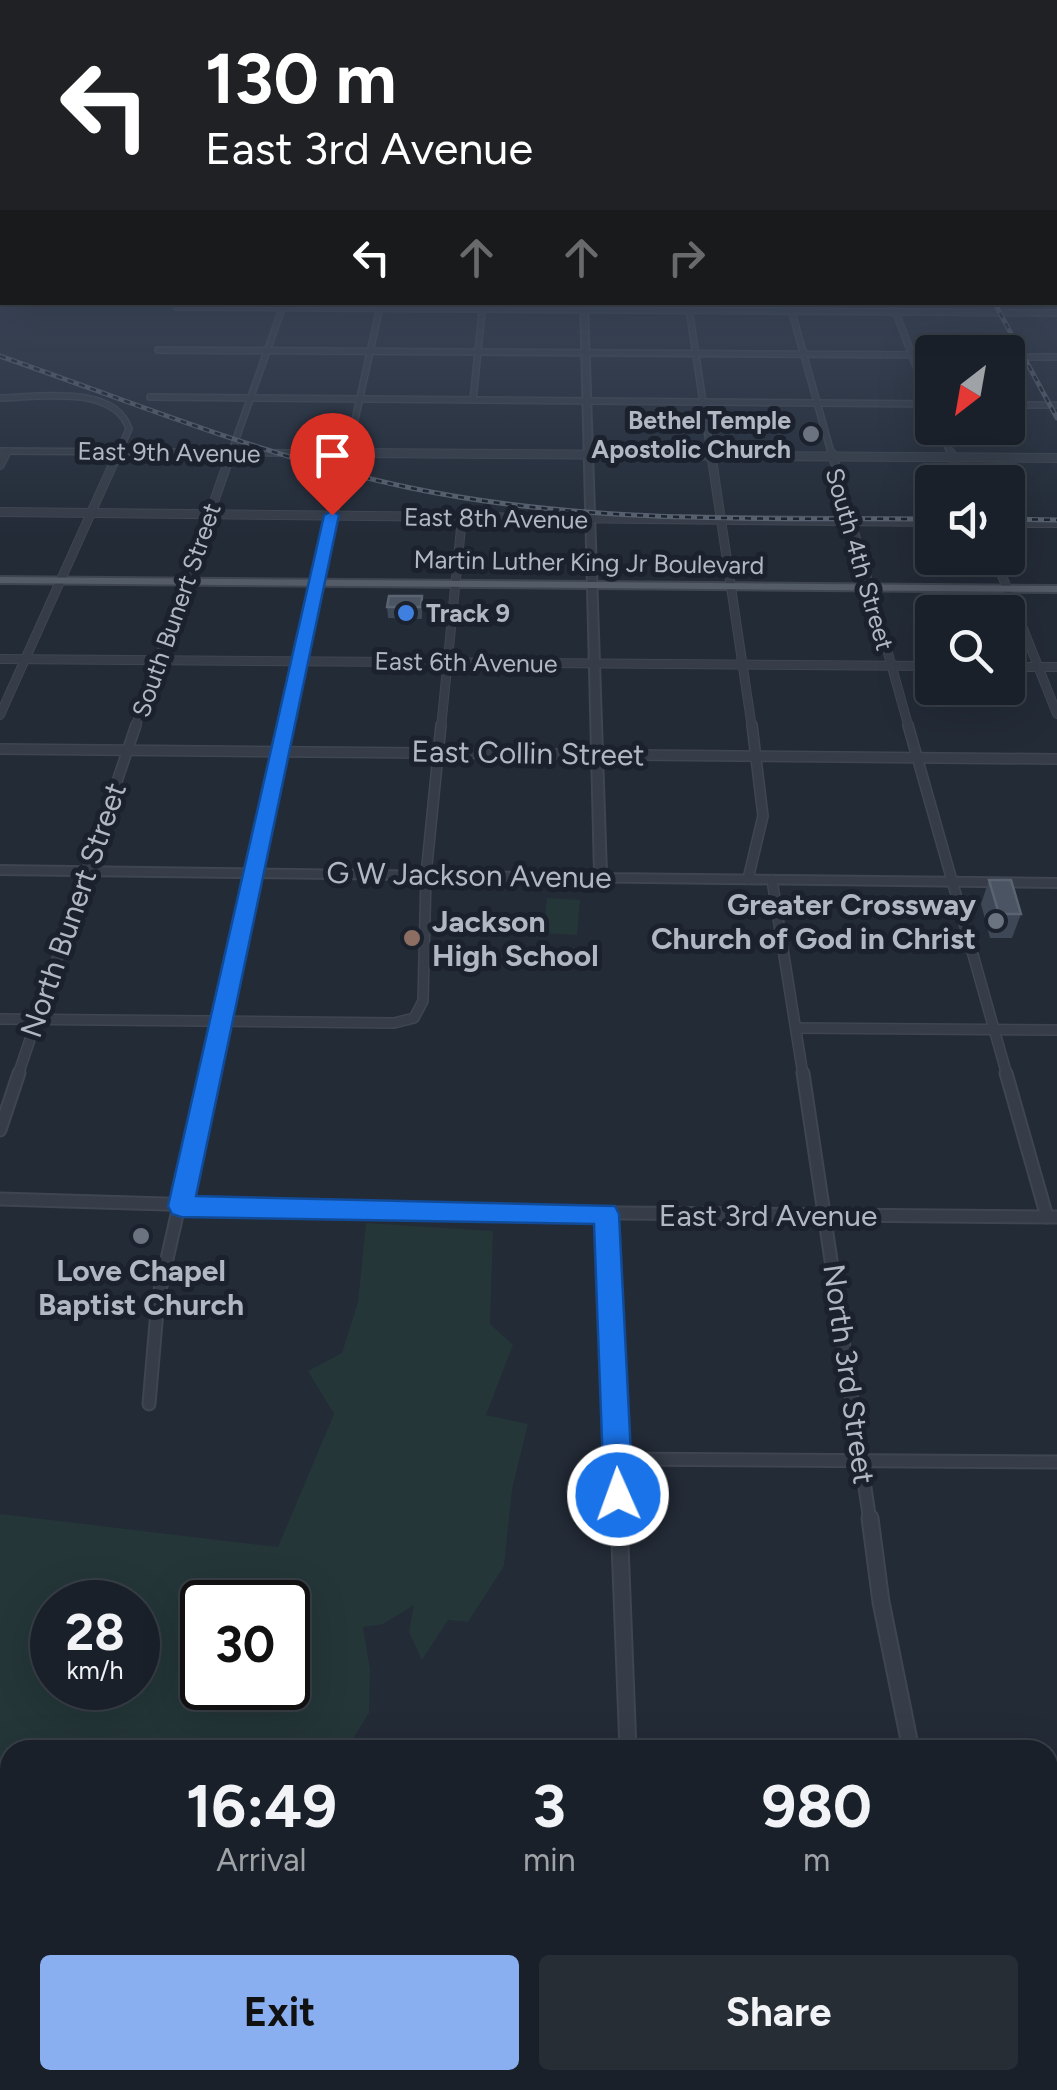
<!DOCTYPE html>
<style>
body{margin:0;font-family:Figtree,sans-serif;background:#272d35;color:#f1f3f6;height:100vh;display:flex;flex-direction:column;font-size:38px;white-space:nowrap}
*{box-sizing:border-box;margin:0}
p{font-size:32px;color:#9fa3a8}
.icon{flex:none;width:55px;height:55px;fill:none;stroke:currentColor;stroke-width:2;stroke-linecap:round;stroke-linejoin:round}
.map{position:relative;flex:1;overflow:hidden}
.details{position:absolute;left:0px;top:1740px;width:1058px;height:350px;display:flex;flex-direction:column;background:#1a2029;border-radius:30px 30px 0 0;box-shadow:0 10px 40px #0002,0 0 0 2px #383e46}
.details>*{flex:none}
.banner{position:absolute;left:0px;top:0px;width:1058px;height:305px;box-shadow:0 10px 40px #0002,0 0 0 2px #383e46;background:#202124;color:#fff;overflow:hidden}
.needle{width:65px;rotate:211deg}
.fabs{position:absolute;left:915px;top:335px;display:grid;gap:20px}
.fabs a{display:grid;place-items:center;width:110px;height:110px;border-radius:10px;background:#1a2029;box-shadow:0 10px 40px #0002,0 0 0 2px #383e46;font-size:50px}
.speed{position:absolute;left:30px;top:1580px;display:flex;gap:20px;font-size:50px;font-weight:700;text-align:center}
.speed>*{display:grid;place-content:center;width:130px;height:130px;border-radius:50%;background:#1a2029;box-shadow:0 10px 40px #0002,0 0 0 2px #383e46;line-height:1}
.speed small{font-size:25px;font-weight:400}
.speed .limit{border:5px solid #111;border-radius:15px;background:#fff;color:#111}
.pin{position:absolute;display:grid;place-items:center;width:85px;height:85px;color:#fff;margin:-102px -42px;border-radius:50% 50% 50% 0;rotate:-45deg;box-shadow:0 0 10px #0007}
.pin .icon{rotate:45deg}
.me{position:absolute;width:110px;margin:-55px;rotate:358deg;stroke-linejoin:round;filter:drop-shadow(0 0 8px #0008)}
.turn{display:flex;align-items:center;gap:35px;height:210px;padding:0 40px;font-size:45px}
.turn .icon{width:130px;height:130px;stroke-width:2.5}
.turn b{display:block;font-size:70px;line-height:85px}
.lanes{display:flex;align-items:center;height:95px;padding:0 40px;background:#0003;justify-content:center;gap:50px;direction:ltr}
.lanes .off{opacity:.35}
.eta{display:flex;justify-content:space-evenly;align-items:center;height:170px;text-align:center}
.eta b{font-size:60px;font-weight:700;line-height:70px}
.action{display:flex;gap:20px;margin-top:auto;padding:20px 40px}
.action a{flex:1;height:115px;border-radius:10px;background:#8aaff0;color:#111;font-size:40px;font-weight:700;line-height:115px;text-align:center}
.action a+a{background:#272d35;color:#f1f3f6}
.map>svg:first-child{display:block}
.green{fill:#243638;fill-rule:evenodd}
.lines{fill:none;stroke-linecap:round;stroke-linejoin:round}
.river{fill:#172234;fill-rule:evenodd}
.minor-far4-casing{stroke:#3f4651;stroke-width:8}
.minor-far3-casing{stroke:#3f4651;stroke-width:10}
.minor-far2-casing{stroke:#3f4651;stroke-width:12}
.minor-far1-casing{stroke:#3f4651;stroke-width:15}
.minor-casing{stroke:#3f4651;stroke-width:19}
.tertiary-casing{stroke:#3f4651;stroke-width:4}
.primary-casing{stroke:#3f4651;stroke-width:4}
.minor-far4{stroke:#363d48;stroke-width:5}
.minor-far3{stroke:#363d48;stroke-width:8}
.minor-far2{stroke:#363d48;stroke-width:9}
.minor-far1{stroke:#363d48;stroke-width:11}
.minor{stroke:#363d48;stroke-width:15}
.tertiary{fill:#363d48;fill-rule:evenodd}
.primary{fill:#545c68;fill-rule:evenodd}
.rail-casing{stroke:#58616f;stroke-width:5}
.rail{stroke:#1b222d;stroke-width:2.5;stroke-dasharray:6;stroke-linecap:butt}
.wall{fill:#3e4756}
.building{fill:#4a5462;stroke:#5a6371;stroke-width:2.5}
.route{fill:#1a73e8;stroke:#114b97;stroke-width:2.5}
.worship-dot{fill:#6b7280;stroke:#1b222d;stroke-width:4}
.shop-dot{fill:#3f7fe0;stroke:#1b222d;stroke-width:4}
.education-dot{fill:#8d6e63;stroke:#1b222d;stroke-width:4}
.labels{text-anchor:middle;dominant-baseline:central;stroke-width:10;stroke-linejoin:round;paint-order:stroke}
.far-poi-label{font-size:25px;font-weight:bold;fill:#b1b8c4;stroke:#1b222d;text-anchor:end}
.far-street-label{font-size:25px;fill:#b1b8c4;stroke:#1b222d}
.street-label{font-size:30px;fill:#b1b8c4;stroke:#1b222d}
.poi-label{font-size:30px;font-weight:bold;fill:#b1b8c4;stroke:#1b222d;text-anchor:end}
</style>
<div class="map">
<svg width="1057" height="2090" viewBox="0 0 1057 2090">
<rect width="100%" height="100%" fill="#232b37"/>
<g class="green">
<path d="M547,898L580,900L577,935L544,933Z"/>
<path d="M366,1223L493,1231L490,1324L513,1345L486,1415L528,1424L512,1489L504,1566L468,1622L448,1620L422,1660L409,1632L414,1605L383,1624L363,1627L370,1670L369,1713L346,1750H10V2080H280L284,2090H6L0,2081V1514L278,1547L334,1414L308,1371L342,1353L358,1302ZM52,1602H138V1688H52ZM202,1602H288V1688H202Z"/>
</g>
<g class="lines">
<g class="river">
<path d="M0,1997L10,2000V2036L0,2033Z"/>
<path d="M27,2080H65L61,2090H23Z"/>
</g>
<defs>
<g id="minor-far4">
<path d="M688,302L711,456"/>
<path d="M789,302L832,456"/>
<path d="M892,302L932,409"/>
<path d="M177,307L1057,313"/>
<path d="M158,350L932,355"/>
<path d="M1008,357H1057"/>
<path d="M150,397L932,404"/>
<path d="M0,398C37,397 115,384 129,429L117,456"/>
<path d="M473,400L483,303"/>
<path d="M1008,405H1057"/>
<path d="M939,428L952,456"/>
<path d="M0,451L736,456"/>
<path d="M5,456L7,451"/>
<path d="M230,456L284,303"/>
<path d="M347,456L381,302"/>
</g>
<g id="minor-far3">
<path d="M358,453L1057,458"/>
<path d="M711,453L752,728"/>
<path d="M832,453L909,728"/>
<path d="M951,453L964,482"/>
<path d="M0,465L6,453"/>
<path d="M0,512L932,522"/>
<path d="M1008,523H1057"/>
<path d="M995,558L1057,714"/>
<path d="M0,659L932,666"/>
<path d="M1008,667H1057"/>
<path d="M0,715L118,453"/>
<path d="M135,728L231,453"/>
<path d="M286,728L347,453"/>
<path d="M441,728L462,518"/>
</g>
<g id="minor-far2">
<path d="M908,725L1007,1075"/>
<path d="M0,749L1057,759"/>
<path d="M748,879L763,816L752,725"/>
<path d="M772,880L803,1075"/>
<path d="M0,1019L394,1023L414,1018L423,1001L426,875L441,725"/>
<path d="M796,1028L1057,1030"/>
<path d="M18,1075L136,725"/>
<path d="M208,1075L286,725"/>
</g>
<g id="minor-far1">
<path d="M803,1073L870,1521"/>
<path d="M1006,1073L1047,1217"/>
<path d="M0,1130L19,1073"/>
<path d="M0,1199L391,1211L1057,1217"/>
<path d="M607,1214L619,1521"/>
<path d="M149,1404L158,1299L209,1073"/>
<path d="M617,1459L1057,1462"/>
</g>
<g id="minor">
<path d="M619,1518L628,1750"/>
<path d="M870,1518L881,1602L911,1750"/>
<path d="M328,1748L412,1750"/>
<path d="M1048,1768L1057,1767"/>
<path d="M584,2080L730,2090"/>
<path d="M847,2090L852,2080"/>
</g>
<g id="tertiary">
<rect x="1055" y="272" width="2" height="4"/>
<path d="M581,302H587L606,874L1057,879V887L0,874V866L595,874Z"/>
</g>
<path id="primary" d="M0,577L1057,586V592L0,583Z"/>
</defs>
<use href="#minor-far4" class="minor-far4-casing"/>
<use href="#minor-far3" class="minor-far3-casing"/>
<use href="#minor-far2" class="minor-far2-casing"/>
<use href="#minor-far1" class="minor-far1-casing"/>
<use href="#minor" class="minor-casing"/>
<use href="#tertiary" class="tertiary-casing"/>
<use href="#primary" class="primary-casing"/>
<use href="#minor-far4" class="minor-far4"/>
<use href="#minor-far3" class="minor-far3"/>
<use href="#minor-far2" class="minor-far2"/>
<use href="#minor-far1" class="minor-far1"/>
<use href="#minor" class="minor"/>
<use href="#tertiary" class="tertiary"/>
<use href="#primary" class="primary"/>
<defs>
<g id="rail">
<path d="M994,302L1057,418"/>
<path d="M0,356C135,403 270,459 411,488C582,524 758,518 932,519"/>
<path d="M1008,519L1057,520"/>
</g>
</defs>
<use href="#rail" class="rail-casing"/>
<use href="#rail" class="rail"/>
</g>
<g class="wall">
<path d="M871,302H883L882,306L871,305Z"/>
<path d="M422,596V619L388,618L387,607Z"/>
<path d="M989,880L1021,914L1012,938H990L981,904Z"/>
</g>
<g class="building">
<path d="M389,596H422L421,607H387Z"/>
<path d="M989,880H1011L1021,914H999Z"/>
</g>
<linearGradient id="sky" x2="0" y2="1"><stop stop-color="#13181e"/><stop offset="0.45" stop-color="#3f4a5e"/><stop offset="1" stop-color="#3f4a5e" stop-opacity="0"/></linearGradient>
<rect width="1057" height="535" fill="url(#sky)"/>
<path class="route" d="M332,511L339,515L196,1196L615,1206L619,1214L633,1495L629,1505L618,1509L608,1505L604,1495L594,1224L181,1217L172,1214L168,1206L324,515Z"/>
<g class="worship-dot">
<circle cx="811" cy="434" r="10"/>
<circle cx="996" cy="921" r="10"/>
<circle cx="141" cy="1236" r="10"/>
</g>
<circle class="shop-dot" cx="406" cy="613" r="10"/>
<circle class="education-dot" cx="412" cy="938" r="10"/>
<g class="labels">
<g class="far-poi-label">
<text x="791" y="420">Bethel Temple<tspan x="791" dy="29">Apostolic Church</tspan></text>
<text x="426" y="613" text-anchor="start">Track 9</text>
</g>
<g class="far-street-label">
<text transform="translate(169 452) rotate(1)">East 9th Avenue</text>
<text transform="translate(496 518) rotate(1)">East 8th Avenue</text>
<text transform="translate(860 559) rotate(74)">South 4th Street</text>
<text transform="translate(589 562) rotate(1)">Martin Luther King Jr Boulevard</text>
<text transform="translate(176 610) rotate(-71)">South Bunert Street</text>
<text transform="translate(466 662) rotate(1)">East 6th Avenue</text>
</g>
<g class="street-label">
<text transform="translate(528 753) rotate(1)">East Collin Street</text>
<text transform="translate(469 875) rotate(1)">G W Jackson Avenue</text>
<text transform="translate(73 910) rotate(-71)">North Bunert Street</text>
<text x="768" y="1215">East 3rd Avenue</text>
<text transform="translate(849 1374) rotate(82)">North 3rd Street</text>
</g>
<g class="poi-label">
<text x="976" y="904">Greater Crossway<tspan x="976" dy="34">Church of God in Christ</tspan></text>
<text x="432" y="921" text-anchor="start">Jackson<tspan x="432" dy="34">High School</tspan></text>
<text x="141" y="1270" text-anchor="middle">Love Chapel<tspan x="141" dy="34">Baptist Church</tspan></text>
</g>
</g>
</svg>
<div class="fabs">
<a><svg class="needle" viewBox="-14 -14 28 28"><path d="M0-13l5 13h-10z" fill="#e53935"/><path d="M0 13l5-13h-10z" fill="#9fa3a8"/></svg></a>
<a><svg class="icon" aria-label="sound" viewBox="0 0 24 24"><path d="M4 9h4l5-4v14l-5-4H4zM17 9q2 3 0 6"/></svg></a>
<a><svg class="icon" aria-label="search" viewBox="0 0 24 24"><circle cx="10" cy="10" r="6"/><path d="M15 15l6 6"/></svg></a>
</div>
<div class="speed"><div>28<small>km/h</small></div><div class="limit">30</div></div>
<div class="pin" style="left:332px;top:515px;background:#d93025"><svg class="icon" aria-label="arrive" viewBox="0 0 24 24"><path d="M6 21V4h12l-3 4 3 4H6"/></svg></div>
<svg class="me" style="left:618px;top:1495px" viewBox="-20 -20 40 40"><circle r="17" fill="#1a73e8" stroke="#fff" stroke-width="3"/><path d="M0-11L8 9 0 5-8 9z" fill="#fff"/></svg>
<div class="banner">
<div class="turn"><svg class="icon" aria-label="left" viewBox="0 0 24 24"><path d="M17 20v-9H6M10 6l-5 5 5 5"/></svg><div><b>130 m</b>East 3rd Avenue</div></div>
<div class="lanes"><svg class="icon" aria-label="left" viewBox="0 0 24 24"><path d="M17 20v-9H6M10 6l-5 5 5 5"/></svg><svg class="icon off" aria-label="ahead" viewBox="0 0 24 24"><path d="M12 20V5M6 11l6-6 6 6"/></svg><svg class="icon off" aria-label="ahead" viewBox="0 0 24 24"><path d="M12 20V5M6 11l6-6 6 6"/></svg><svg class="icon off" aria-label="right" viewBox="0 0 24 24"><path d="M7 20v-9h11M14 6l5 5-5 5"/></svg></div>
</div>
<section class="details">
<div class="eta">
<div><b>16:49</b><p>Arrival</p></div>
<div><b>3</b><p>min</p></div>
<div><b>980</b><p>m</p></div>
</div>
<div class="action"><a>Exit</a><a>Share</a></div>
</section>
</div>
